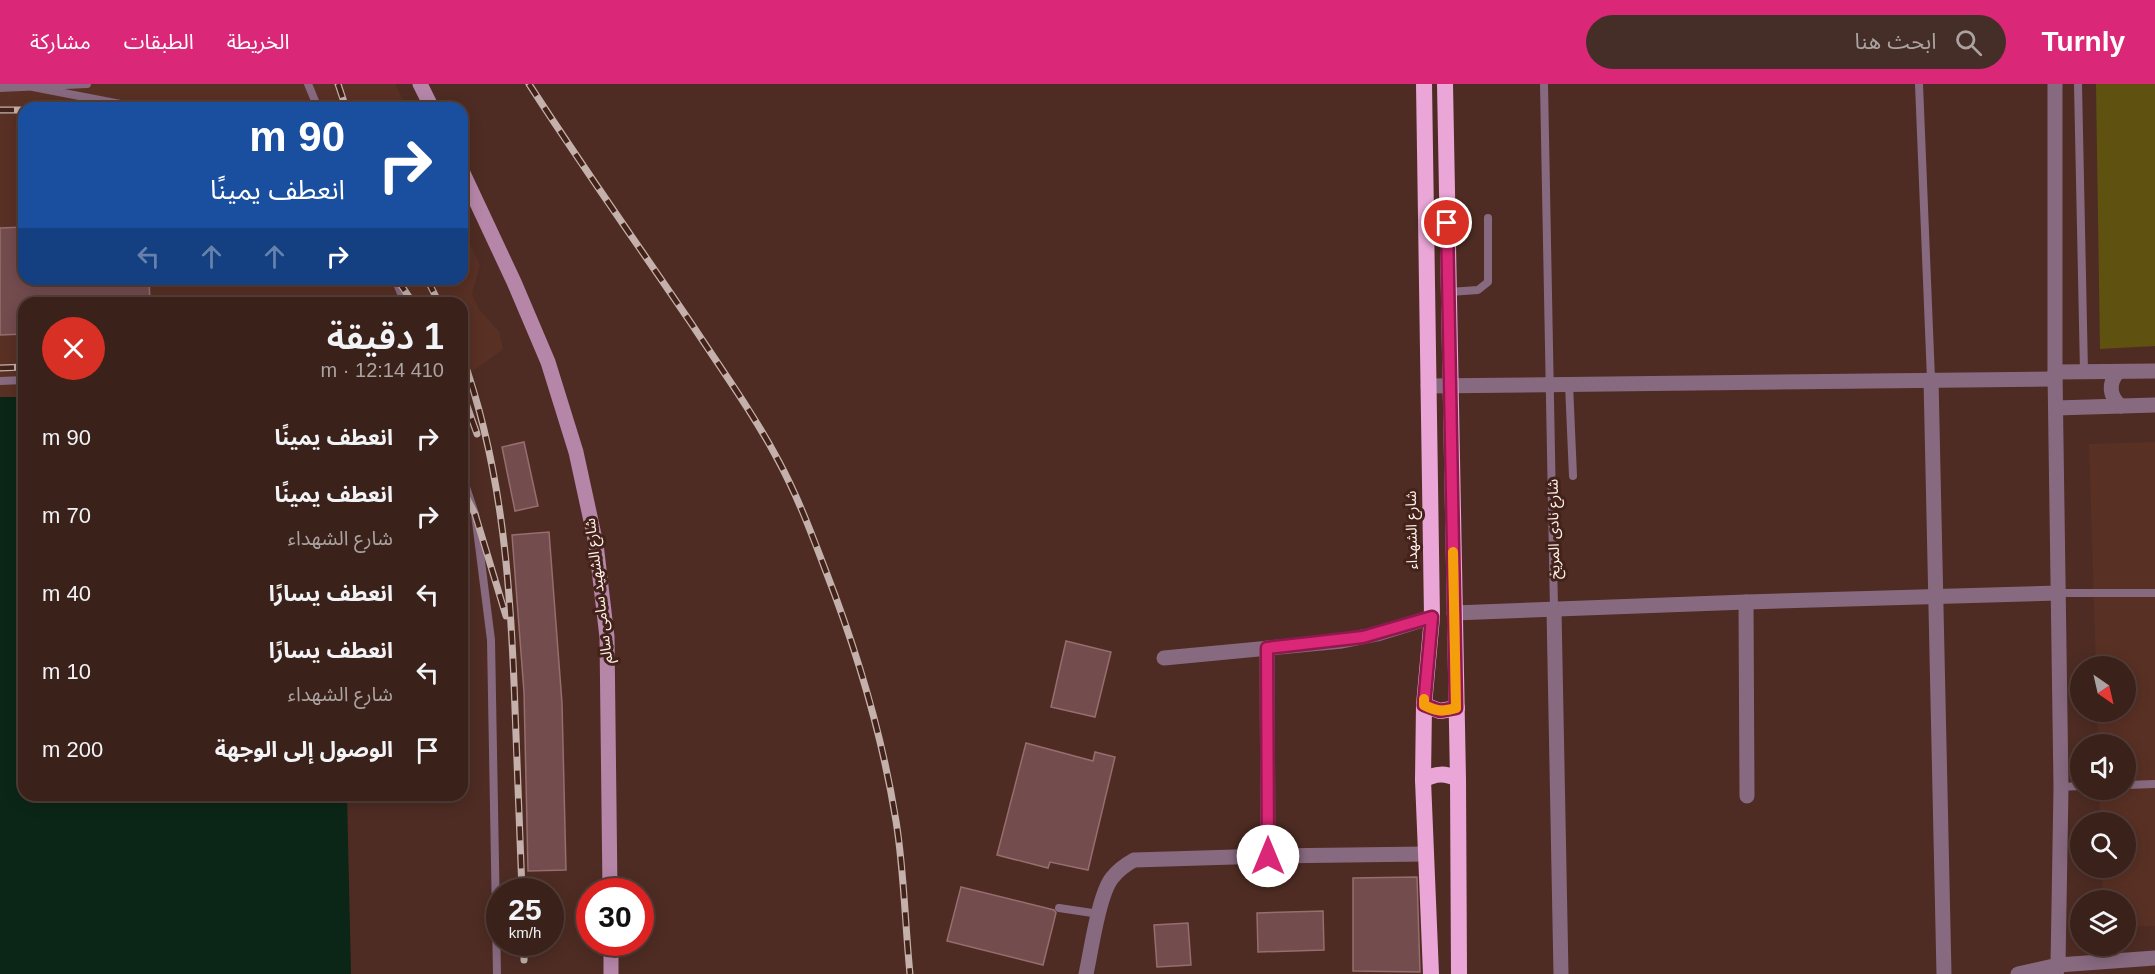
<!DOCTYPE html>
<html lang="ar">
<meta charset="utf-8">
<style>
body{margin:0;font-family:Helvetica,"Noto Sans Arabic",sans-serif;background:#452e27;color:#f1f3f6;direction:rtl;height:100vh;display:flex;flex-direction:column;font-size:22px;white-space:nowrap}
*{box-sizing:border-box;margin:0}
p{font-size:20px;color:#aba3a2}
.icon{flex:none;width:33px;height:33px;fill:none;stroke:currentColor;stroke-width:2;stroke-linecap:round;stroke-linejoin:round}
.map{position:relative;flex:1;overflow:hidden;direction:ltr}
.panel{position:absolute;left:18px;top:213px;width:450px;height:504px;display:flex;flex-direction:column;background:#3a211a;border-radius:18px;box-shadow:0 3px 15px #0003,0 0 0 2px #543e39;direction:rtl}
.panel>*{flex:none}
.guide{position:absolute;left:18px;top:18px;width:450px;height:183px;border-radius:18px;box-shadow:0 3px 15px #0003,0 0 0 2px #543e39;direction:rtl;background:#1a4fa0;color:#fff;overflow:hidden}
.needle{width:39px;rotate:146deg}
.buttons{position:absolute;left:2070px;top:572px;display:grid;gap:12px}
.buttons a{display:grid;place-items:center;width:66px;height:66px;border-radius:50%;background:#3a211a;box-shadow:0 3px 15px #0003,0 0 0 2px #543e39;font-size:30px}
.speed{position:absolute;left:486px;top:794px;display:flex;gap:12px;font-size:30px;font-weight:700;text-align:center}
.speed>*{display:grid;place-content:center;width:78px;height:78px;border-radius:50%;background:#3a211a;box-shadow:0 3px 15px #0003,0 0 0 2px #543e39;line-height:1}
.speed small{font-size:15px;font-weight:400}
.speed .limit{border:9px solid #d22;background:#fff;color:#111}
.pin{position:absolute;display:grid;place-items:center;width:51px;height:51px;color:#fff;margin:-26px;border:3px solid #fff;border-radius:50%;box-shadow:0 2px 6px #0007}
.me{position:absolute;width:66px;margin:-33px;rotate:0deg;stroke-linejoin:round;filter:drop-shadow(0 0 4px #0008)}
.turn{display:flex;align-items:center;gap:21px;height:126px;padding:0 24px;font-size:27px}
.turn .icon{width:78px;height:78px;stroke-width:2.5}
.turn b{display:block;font-size:42px;line-height:51px}
.lanes{display:flex;align-items:center;height:57px;padding:0 24px;background:#0003;justify-content:center;gap:30px;direction:ltr}
.lanes .off{opacity:.35}
.round{display:grid;place-items:center;flex:none;width:63px;height:63px;border-radius:32px;background:#452e27}
.head{display:flex;align-items:center;justify-content:space-between;height:102px;padding:0 24px}
h1{font-size:36px;font-weight:600;line-height:45px}
ul{padding:0;list-style:none}
li{display:flex;align-items:center;gap:18px;height:78px;padding:0 24px}
li div{flex:1}
li b{display:block;font-size:22px}
li em{font-style:normal}
header{display:flex;align-items:center;gap:36px;box-sizing:border-box;height:84px;padding:0 30px;background:#db2777;color:#fff}
header strong{font-size:28px}
nav{display:flex;gap:33px;margin-inline-start:auto;font-size:21px}
.search{width:420px;height:54px;background:#452e27;display:flex;align-items:center;gap:15px;box-sizing:border-box;padding:0 21px;border-radius:33px;color:#aba3a2;font-size:22px}
.map>svg:first-child{display:block}
.built{fill:#593024}
.green{fill:#5f5211}
.water{fill:#0b2617}
.building{fill:#734c4e;stroke:#976d6e;stroke-width:1.5}
.lines{fill:none;stroke-linecap:round;stroke-linejoin:round}
.service{stroke:#886a80;stroke-width:8}
.minor{stroke:#886a80;stroke-width:15}
.tertiary{stroke:#886a80;stroke-width:15}
.secondary{stroke:#b686a9;stroke-width:15}
.trunk{stroke:#e9a6d6;stroke-width:16}
.rail-casing{stroke:#c5b1ab;stroke-width:7}
.rail{stroke:#432219;stroke-width:4.5;stroke-dasharray:14;stroke-linecap:butt}
.route-casing{stroke:#8e194d;stroke-width:15}
.route{stroke:#db2777;stroke-width:10}
.slow{stroke:#f59e0b;stroke-width:10}
.labels{text-anchor:middle;dominant-baseline:central;stroke-width:6;stroke-linejoin:round;paint-order:stroke}
.street-label{font-size:15px;fill:#fff1ed;stroke:#432219}
</style>
<header>
<strong>Turnly</strong>
<div class="search"><svg class="icon" aria-label="search" viewBox="0 0 24 24"><circle cx="10" cy="10" r="6"/><path d="M15 15l6 6"/></svg>ابحث هنا</div>
<nav><a>الخريطة</a><a>الطبقات</a><a>مشاركة</a></nav>
</header>
<div class="map">
<svg width="2155" height="890" viewBox="0 0 2155 890">
<rect width="100%" height="100%" fill="#4e2c23"/>
<g class="built">
<path d="M0,0H395L407,24H24V195H462V143L480,181L472,210L480,227L499,247L503,265L462,295V219H24V313H0Z"/>
<path d="M2155,358V842L2126,843V816H2103L2102,783H2126V738H2100L2099,705H2126V660H2098L2097,627H2126V582H2096L2089,360Z"/>
</g>
<path class="green" d="M2096,0H2155V262L2100,265Z"/>
<path class="water" d="M0,313H24V711H347L351,890H0Z"/>
<g class="building">
<path d="M24,143V195H149L150,219H24V250L0,251V144Z"/>
<path d="M524,358L538,422L515,427L502,363Z"/>
<path d="M549,448L562,619L566,786L528,787L524,608L512,451Z"/>
<path d="M1066,557L1111,568L1095,633L1051,623Z"/>
<path d="M1026,659L1093,677L1095,668L1115,673L1088,786L1050,778L1048,784L997,771Z"/>
<path d="M1417,793L1420,888L1353,887V794Z"/>
<path d="M961,803L1054,826L1056,829L1043,881L947,857Z"/>
<path d="M1323,827L1324,866L1258,868L1257,829Z"/>
<path d="M1188,839L1191,881L1157,883L1154,841Z"/>
</g>
<g class="lines">
<g class="service">
<path d="M308,0L318,24"/>
<path d="M1544,0L1554,526"/>
<path d="M1919,0L1931,295"/>
<path d="M2078,0L2084,288"/>
<path d="M33,3L141,24"/>
<path d="M0,4L87,0"/>
<path d="M395,195L405,219"/>
<path d="M1449,208L1478,206L1488,198V134"/>
<path d="M0,297L24,296"/>
<path d="M1569,300L1573,392"/>
<path d="M462,391L475,430L491,556L497,890"/>
<path d="M2058,509H2155"/>
<path d="M2126,701L2155,700"/>
<path d="M2061,703L2080,702"/>
<path d="M1059,824L1099,830"/>
</g>
<g class="minor">
<path d="M2055,0V288"/>
<path d="M1931,295L1944,890"/>
<path d="M1746,518L1747,712"/>
<path d="M1554,526L1561,890"/>
<path d="M1454,529L1746,518L2058,509"/>
<path d="M1267,564L1268,772"/>
<path d="M1164,574L1342,557L1377,550L1432,533"/>
<path d="M1086,890C1091,867 1099,810 1112,794C1118,786 1125,781 1134,776L1268,772L1426,770"/>
</g>
<g class="tertiary">
<path d="M2118,288C2108,299 2109,313 2121,322"/>
<path d="M1428,302L2055,295"/>
<path d="M2056,324L2155,321"/>
<path d="M2018,890L2058,881L2155,874"/>
<path d="M2056,890L2058,881L2061,703L2055,288L2155,287"/>
</g>
<g class="secondary">
<path d="M420,0L432,24"/>
<path d="M462,87L514,198L548,278L576,368L596,460L607,553L610,807"/>
<path d="M611,858V890"/>
</g>
<g class="trunk">
<path d="M1424,0L1432,533L1424,621L1423,696L1431,890"/>
<path d="M1445,0L1458,695L1459,890"/>
<path d="M1424,621L1440,627L1457,624"/>
<path d="M1423,696C1436,689 1445,689 1458,695"/>
</g>
<defs>
<g id="rail">
<path d="M338,0L346,24"/>
<path d="M529,0C582,82 638,161 693,242C722,286 753,329 778,376C797,411 811,448 825,485C857,567 882,650 896,737C904,786 905,840 910,890"/>
<path d="M0,26H24"/>
<path d="M397,195L413,219"/>
<path d="M427,195L439,219"/>
<path d="M462,272C503,385 511,506 515,625C517,686 520,746 522,807"/>
<path d="M0,284L24,283"/>
<path d="M462,308L477,350"/>
<path d="M462,405L475,430L506,532"/>
<path d="M524,858V876"/>
</g>
</defs>
<use href="#rail" class="rail-casing"/>
<use href="#rail" class="rail"/>
</g>
<g class="lines">
<defs>
<path id="route" d="M1268,772L1267,564L1363,553L1432,533L1424,621L1440,627L1456,624L1447,139"/>
</defs>
<use href="#route" class="route-casing"/>
<use href="#route" class="route"/>
<path class="slow" d="M1424,615V621C1435,627 1444,628 1456,624L1453,468"/>
</g>
<g class="labels">
<g class="street-label">
<text transform="translate(1553 445) rotate(-91)">شارع نادى المريخ</text>
<text transform="translate(1411 446) rotate(-91)">شارع الشهداء</text>
<text transform="translate(598 507) rotate(-97)">شارع الشهيد سامى سالم</text>
</g>
</g>
</svg>
<div class="buttons">
<a><svg class="needle" viewBox="-14 -14 28 28"><path d="M0-13l5 13h-10z" fill="#e53935"/><path d="M0 13l5-13h-10z" fill="#aba3a2"/></svg></a>
<a><svg class="icon" aria-label="sound" viewBox="0 0 24 24"><path d="M4 9h4l5-4v14l-5-4H4zM17 9q2 3 0 6"/></svg></a>
<a><svg class="icon" aria-label="search" viewBox="0 0 24 24"><circle cx="10" cy="10" r="6"/><path d="M15 15l6 6"/></svg></a>
<a><svg class="icon" aria-label="layers" viewBox="0 0 24 24"><path d="M12 4l9 5-9 5-9-5zM3 14l9 5 9-5"/></svg></a>
</div>
<div class="speed"><div>25<small>km/h</small></div><div class="limit">30</div></div>
<div class="pin" style="left:1447px;top:139px;background:#d93025"><svg class="icon" aria-label="arrive" viewBox="0 0 24 24"><path d="M6 21V4h12l-3 4 3 4H6"/></svg></div>
<svg class="me" style="left:1268px;top:772px" viewBox="-20 -20 40 40"><circle r="19" fill="#fff"/><path d="M0-13L10 11 0 6-10 11z" fill="#db2777"/></svg>
<div class="guide">
<div class="turn"><svg class="icon" aria-label="right" viewBox="0 0 24 24"><path d="M7 20v-9h11M14 6l5 5-5 5"/></svg><div><b>90 m</b>انعطف يمينًا</div></div>
<div class="lanes"><svg class="icon off" aria-label="left" viewBox="0 0 24 24"><path d="M17 20v-9H6M10 6l-5 5 5 5"/></svg><svg class="icon off" aria-label="ahead" viewBox="0 0 24 24"><path d="M12 20V5M6 11l6-6 6 6"/></svg><svg class="icon off" aria-label="ahead" viewBox="0 0 24 24"><path d="M12 20V5M6 11l6-6 6 6"/></svg><svg class="icon" aria-label="right" viewBox="0 0 24 24"><path d="M7 20v-9h11M14 6l5 5-5 5"/></svg></div>
</div>
<section class="panel">
<div class="head"><div><h1>1 دقيقة</h1><p>410 m · 12:14</p></div><a class="round" style="background:#d93025;color:#fff"><svg class="icon" aria-label="close" viewBox="0 0 24 24"><path d="M6 6l12 12M18 6L6 18"/></svg></a></div>
<ul>
<li><svg class="icon" aria-label="right" viewBox="0 0 24 24"><path d="M7 20v-9h11M14 6l5 5-5 5"/></svg><div><b>انعطف يمينًا</b></div><em>90 m</em></li>
<li><svg class="icon" aria-label="right" viewBox="0 0 24 24"><path d="M7 20v-9h11M14 6l5 5-5 5"/></svg><div><b>انعطف يمينًا</b><p>شارع الشهداء</p></div><em>70 m</em></li>
<li><svg class="icon" aria-label="left" viewBox="0 0 24 24"><path d="M17 20v-9H6M10 6l-5 5 5 5"/></svg><div><b>انعطف يسارًا</b></div><em>40 m</em></li>
<li><svg class="icon" aria-label="left" viewBox="0 0 24 24"><path d="M17 20v-9H6M10 6l-5 5 5 5"/></svg><div><b>انعطف يسارًا</b><p>شارع الشهداء</p></div><em>10 m</em></li>
<li><svg class="icon" aria-label="arrive" viewBox="0 0 24 24"><path d="M6 21V4h12l-3 4 3 4H6"/></svg><div><b>الوصول إلى الوجهة</b></div><em>200 m</em></li>
</ul>
</section>
</div>
